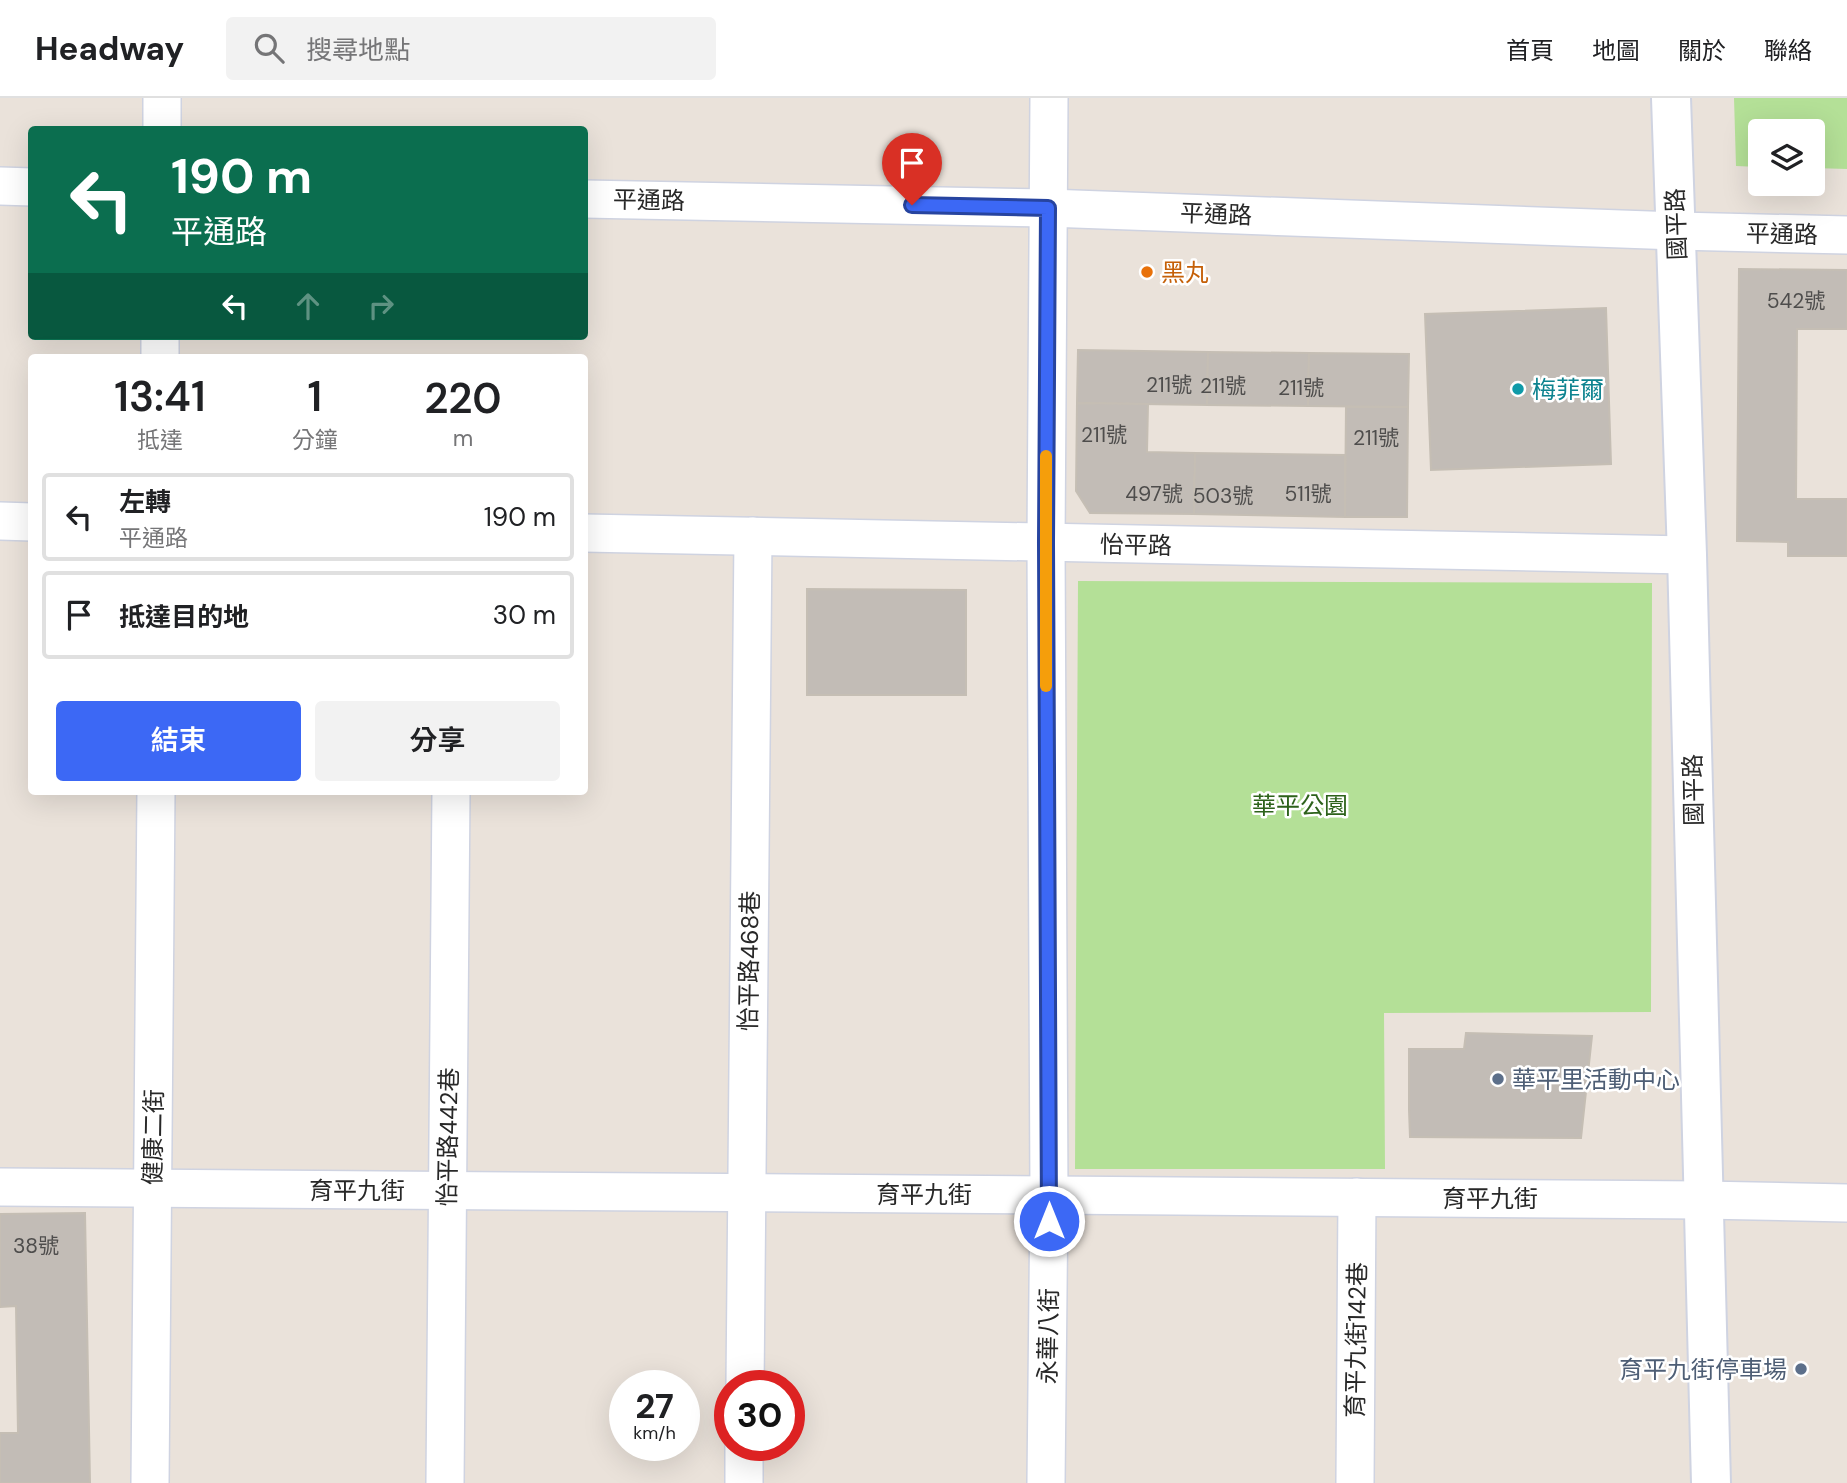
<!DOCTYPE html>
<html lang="zh-TW">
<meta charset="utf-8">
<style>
body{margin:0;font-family:"DM Sans","Noto Sans TC",sans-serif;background:#f2f2f2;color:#202124;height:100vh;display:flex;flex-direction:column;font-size:26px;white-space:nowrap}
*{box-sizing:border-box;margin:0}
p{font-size:23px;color:#757577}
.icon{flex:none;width:38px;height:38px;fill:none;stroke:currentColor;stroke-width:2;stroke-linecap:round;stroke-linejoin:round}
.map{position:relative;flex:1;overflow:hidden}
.sheet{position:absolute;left:28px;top:256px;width:560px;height:441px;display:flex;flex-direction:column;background:#fff;border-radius:7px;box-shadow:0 7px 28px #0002}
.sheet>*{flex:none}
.top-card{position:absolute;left:28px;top:28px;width:560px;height:214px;border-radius:7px;box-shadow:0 7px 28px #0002;background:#0b6e4f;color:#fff;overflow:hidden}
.tools{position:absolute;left:1748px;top:21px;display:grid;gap:14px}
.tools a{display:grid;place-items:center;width:77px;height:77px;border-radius:7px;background:#fff;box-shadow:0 7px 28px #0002;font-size:35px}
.speed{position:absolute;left:609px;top:1272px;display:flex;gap:14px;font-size:35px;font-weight:700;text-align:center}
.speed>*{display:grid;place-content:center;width:91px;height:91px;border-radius:50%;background:#fff;box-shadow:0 7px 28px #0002;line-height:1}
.speed small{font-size:18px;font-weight:400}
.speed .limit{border:10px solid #d22;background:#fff;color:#111}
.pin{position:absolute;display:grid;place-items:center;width:60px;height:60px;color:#fff;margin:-72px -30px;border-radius:50% 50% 50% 0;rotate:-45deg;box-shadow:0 0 7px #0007}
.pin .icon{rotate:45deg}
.me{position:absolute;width:77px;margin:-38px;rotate:0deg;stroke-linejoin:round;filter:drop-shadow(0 0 5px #0008)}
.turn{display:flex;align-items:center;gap:24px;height:147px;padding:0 28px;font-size:32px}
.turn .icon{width:91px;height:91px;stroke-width:2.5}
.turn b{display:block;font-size:49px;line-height:60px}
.lanes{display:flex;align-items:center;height:66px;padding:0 28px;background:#0003;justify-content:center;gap:35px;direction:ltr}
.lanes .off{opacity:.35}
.eta{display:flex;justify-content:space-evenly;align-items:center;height:119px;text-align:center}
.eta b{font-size:42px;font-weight:600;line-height:49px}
.primary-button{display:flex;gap:14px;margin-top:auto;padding:14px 28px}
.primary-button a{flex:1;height:80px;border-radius:7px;background:#3c68f5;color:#fff;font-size:28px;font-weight:600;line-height:80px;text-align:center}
.primary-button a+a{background:#f2f2f2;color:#202124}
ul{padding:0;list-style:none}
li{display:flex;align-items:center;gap:21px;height:88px;margin:0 14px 10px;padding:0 14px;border:4px solid #e0e0e0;border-radius:7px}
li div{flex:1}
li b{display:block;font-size:26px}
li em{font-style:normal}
header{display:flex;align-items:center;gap:42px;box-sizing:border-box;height:98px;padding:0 35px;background:#fff;border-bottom:2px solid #e0e0e0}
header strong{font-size:33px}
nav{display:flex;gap:38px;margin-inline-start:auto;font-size:24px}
.search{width:490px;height:63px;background:#f2f2f2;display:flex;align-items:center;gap:18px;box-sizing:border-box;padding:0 24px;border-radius:7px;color:#757577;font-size:26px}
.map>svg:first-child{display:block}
.green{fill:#b4e097}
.building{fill:#c2bcb6;stroke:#c5beb4;stroke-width:2}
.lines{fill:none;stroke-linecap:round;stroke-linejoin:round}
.street-casing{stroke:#cfd3e1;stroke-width:40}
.secondary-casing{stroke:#cfd3e1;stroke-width:42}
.street{stroke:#fff;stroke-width:37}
.secondary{stroke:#fff;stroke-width:38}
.route-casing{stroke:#27449f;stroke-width:18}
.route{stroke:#3c68f5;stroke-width:12}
.slow{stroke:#f59e0b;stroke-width:12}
.food-dot{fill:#e8710a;stroke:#fff;stroke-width:2.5}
.culture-dot{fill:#0f9aa8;stroke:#fff;stroke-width:2.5}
.service-dot{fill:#5c6f8a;stroke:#fff;stroke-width:2.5}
.labels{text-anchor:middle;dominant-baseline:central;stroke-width:5;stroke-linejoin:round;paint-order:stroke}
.number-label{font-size:21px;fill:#4e4d4c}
.street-label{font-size:24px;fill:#282828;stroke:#fff}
.food-label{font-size:24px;fill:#c56008;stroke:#fff;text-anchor:start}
.culture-label{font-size:24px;fill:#0d838f;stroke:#fff;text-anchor:start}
.park-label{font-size:24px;fill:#2d621b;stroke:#fff}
.service-label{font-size:24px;fill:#4e5e75;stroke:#fff;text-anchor:start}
</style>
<header>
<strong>Headway</strong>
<div class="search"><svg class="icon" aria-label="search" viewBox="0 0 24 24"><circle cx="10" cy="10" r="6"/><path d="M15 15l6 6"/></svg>搜尋地點</div>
<nav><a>首頁</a><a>地圖</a><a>關於</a><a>聯絡</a></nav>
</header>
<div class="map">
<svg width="1847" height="1385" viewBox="0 0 1847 1385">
<rect width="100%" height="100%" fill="#eae2da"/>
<g class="green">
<path d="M1734,0H1847V71L1813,70V33H1760V69L1736,68Z"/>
<path d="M1078,483L1652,485L1651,914L1384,915L1385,1071H1075Z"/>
</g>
<g class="building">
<path d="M1739,171L1847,172V231H1797L1796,401H1847V458H1788V444L1737,443Z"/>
<path d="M1606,210L1611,366L1431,372L1425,216Z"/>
<path d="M1078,252L1208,254L1207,307L1077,305Z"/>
<path d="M1208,254L1309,255L1308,308L1207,307Z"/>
<path d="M1309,255L1409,256L1408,309L1308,308Z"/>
<path d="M1077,305L1148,306L1147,354L1195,355L1194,416L1090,415L1076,393Z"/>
<path d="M1346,309H1408L1407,419H1345Z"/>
<path d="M1195,355L1345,357V419L1194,416Z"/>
<path d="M807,491L966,492V597H807Z"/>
<path d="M1466,935L1592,938L1581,1040L1410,1039L1409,1012V951H1464Z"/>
<path d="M85,1115L90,1385H0V1335H18L16,1208L0,1209V1116Z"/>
</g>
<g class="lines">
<defs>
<g id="street">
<path d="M162,32V0"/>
<path d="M0,88L32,89"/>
<path d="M584,101L1048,110L1677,133L1847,137"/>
<path d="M160,259V238"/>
<path d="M0,423L32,424"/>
<path d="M584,435L1687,457"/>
<path d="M0,1089L1703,1102L1847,1105"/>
<path d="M745,1288L753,438"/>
<path d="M150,1385L156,693"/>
<path d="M445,1385L451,693"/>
<path d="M744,1385V1348"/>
<path d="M1046,1385L1049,1097L1046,445L1049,0"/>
<path d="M1355,1385L1357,1099"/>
</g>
<path id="secondary" d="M1671,0L1687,457L1711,1385"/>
</defs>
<use href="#street" class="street-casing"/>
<use href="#secondary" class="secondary-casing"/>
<use href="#street" class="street"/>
<use href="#secondary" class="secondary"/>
</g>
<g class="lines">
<defs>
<path id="route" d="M912,107L1048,110L1046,445L1049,1123"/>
</defs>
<use href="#route" class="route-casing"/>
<use href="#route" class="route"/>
<path class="slow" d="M1046,358V588"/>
</g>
<circle class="food-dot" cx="1147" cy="174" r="7"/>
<circle class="culture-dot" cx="1518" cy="291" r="7"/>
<g class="service-dot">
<circle cx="1498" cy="981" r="7"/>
<circle cx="1801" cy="1271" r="7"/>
</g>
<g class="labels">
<g class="number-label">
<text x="1796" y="203">542號</text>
<text x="1169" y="287">211號</text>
<text x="1223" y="288">211號</text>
<text x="1301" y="290">211號</text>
<text x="1104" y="337">211號</text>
<text x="1376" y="340">211號</text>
<text x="1154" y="396">497號</text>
<text x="1308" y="396">511號</text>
<text x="1223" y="398">503號</text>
<text x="36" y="1148">38號</text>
</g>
<g class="street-label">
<text transform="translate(649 102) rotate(1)">平通路</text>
<text transform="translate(1216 116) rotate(2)">平通路</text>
<text transform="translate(1676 126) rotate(-92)">國平路</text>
<text transform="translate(1782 136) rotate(1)">平通路</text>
<text transform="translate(1136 447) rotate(1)">怡平路</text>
<text transform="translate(1693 692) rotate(-91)">國平路</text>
<text transform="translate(749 863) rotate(-89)">怡平路468巷</text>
<text transform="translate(153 1039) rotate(-89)">健康二街</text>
<text transform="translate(448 1039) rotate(-89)">怡平路442巷</text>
<text x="357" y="1092">育平九街</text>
<text x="924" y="1096">育平九街</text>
<text x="1490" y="1100">育平九街</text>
<text transform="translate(1048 1238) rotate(-89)">永華八街</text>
<text transform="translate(1356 1242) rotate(-89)">育平九街142巷</text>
</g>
<g class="food-label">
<text x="1161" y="174">黑丸</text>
</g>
<g class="culture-label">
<text x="1532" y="291">梅菲爾</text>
</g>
<g class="park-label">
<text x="1300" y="707">華平公園</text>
</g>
<g class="service-label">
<text x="1512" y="981">華平里活動中心</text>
<text x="1787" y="1271" text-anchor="end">育平九街停車場</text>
</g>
</g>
</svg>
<div class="tools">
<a><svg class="icon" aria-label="layers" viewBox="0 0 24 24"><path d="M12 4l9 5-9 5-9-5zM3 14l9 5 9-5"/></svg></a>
</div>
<div class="speed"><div>27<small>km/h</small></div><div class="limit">30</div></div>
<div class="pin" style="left:912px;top:107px;background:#d93025"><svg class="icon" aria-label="arrive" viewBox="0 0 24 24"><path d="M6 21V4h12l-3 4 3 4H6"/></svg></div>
<svg class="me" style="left:1049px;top:1123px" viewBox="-20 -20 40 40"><circle r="17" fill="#3c68f5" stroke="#fff" stroke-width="3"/><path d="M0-11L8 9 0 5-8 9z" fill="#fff"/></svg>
<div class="top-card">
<div class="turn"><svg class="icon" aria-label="left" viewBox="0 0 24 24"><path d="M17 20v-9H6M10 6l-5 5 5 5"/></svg><div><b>190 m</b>平通路</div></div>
<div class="lanes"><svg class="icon" aria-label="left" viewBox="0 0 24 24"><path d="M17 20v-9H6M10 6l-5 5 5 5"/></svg><svg class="icon off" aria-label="ahead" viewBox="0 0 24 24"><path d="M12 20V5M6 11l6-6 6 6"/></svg><svg class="icon off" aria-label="right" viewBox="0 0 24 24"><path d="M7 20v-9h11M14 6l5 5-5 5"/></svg></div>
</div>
<section class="sheet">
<div class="eta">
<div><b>13:41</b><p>抵達</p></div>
<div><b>1</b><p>分鐘</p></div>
<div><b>220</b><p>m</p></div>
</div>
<ul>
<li><svg class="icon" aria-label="left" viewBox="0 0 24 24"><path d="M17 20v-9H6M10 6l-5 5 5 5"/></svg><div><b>左轉</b><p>平通路</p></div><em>190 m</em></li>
<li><svg class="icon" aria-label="arrive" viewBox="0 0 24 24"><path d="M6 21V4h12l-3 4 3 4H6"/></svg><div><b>抵達目的地</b></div><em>30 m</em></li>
</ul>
<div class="primary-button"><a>結束</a><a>分享</a></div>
</section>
</div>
